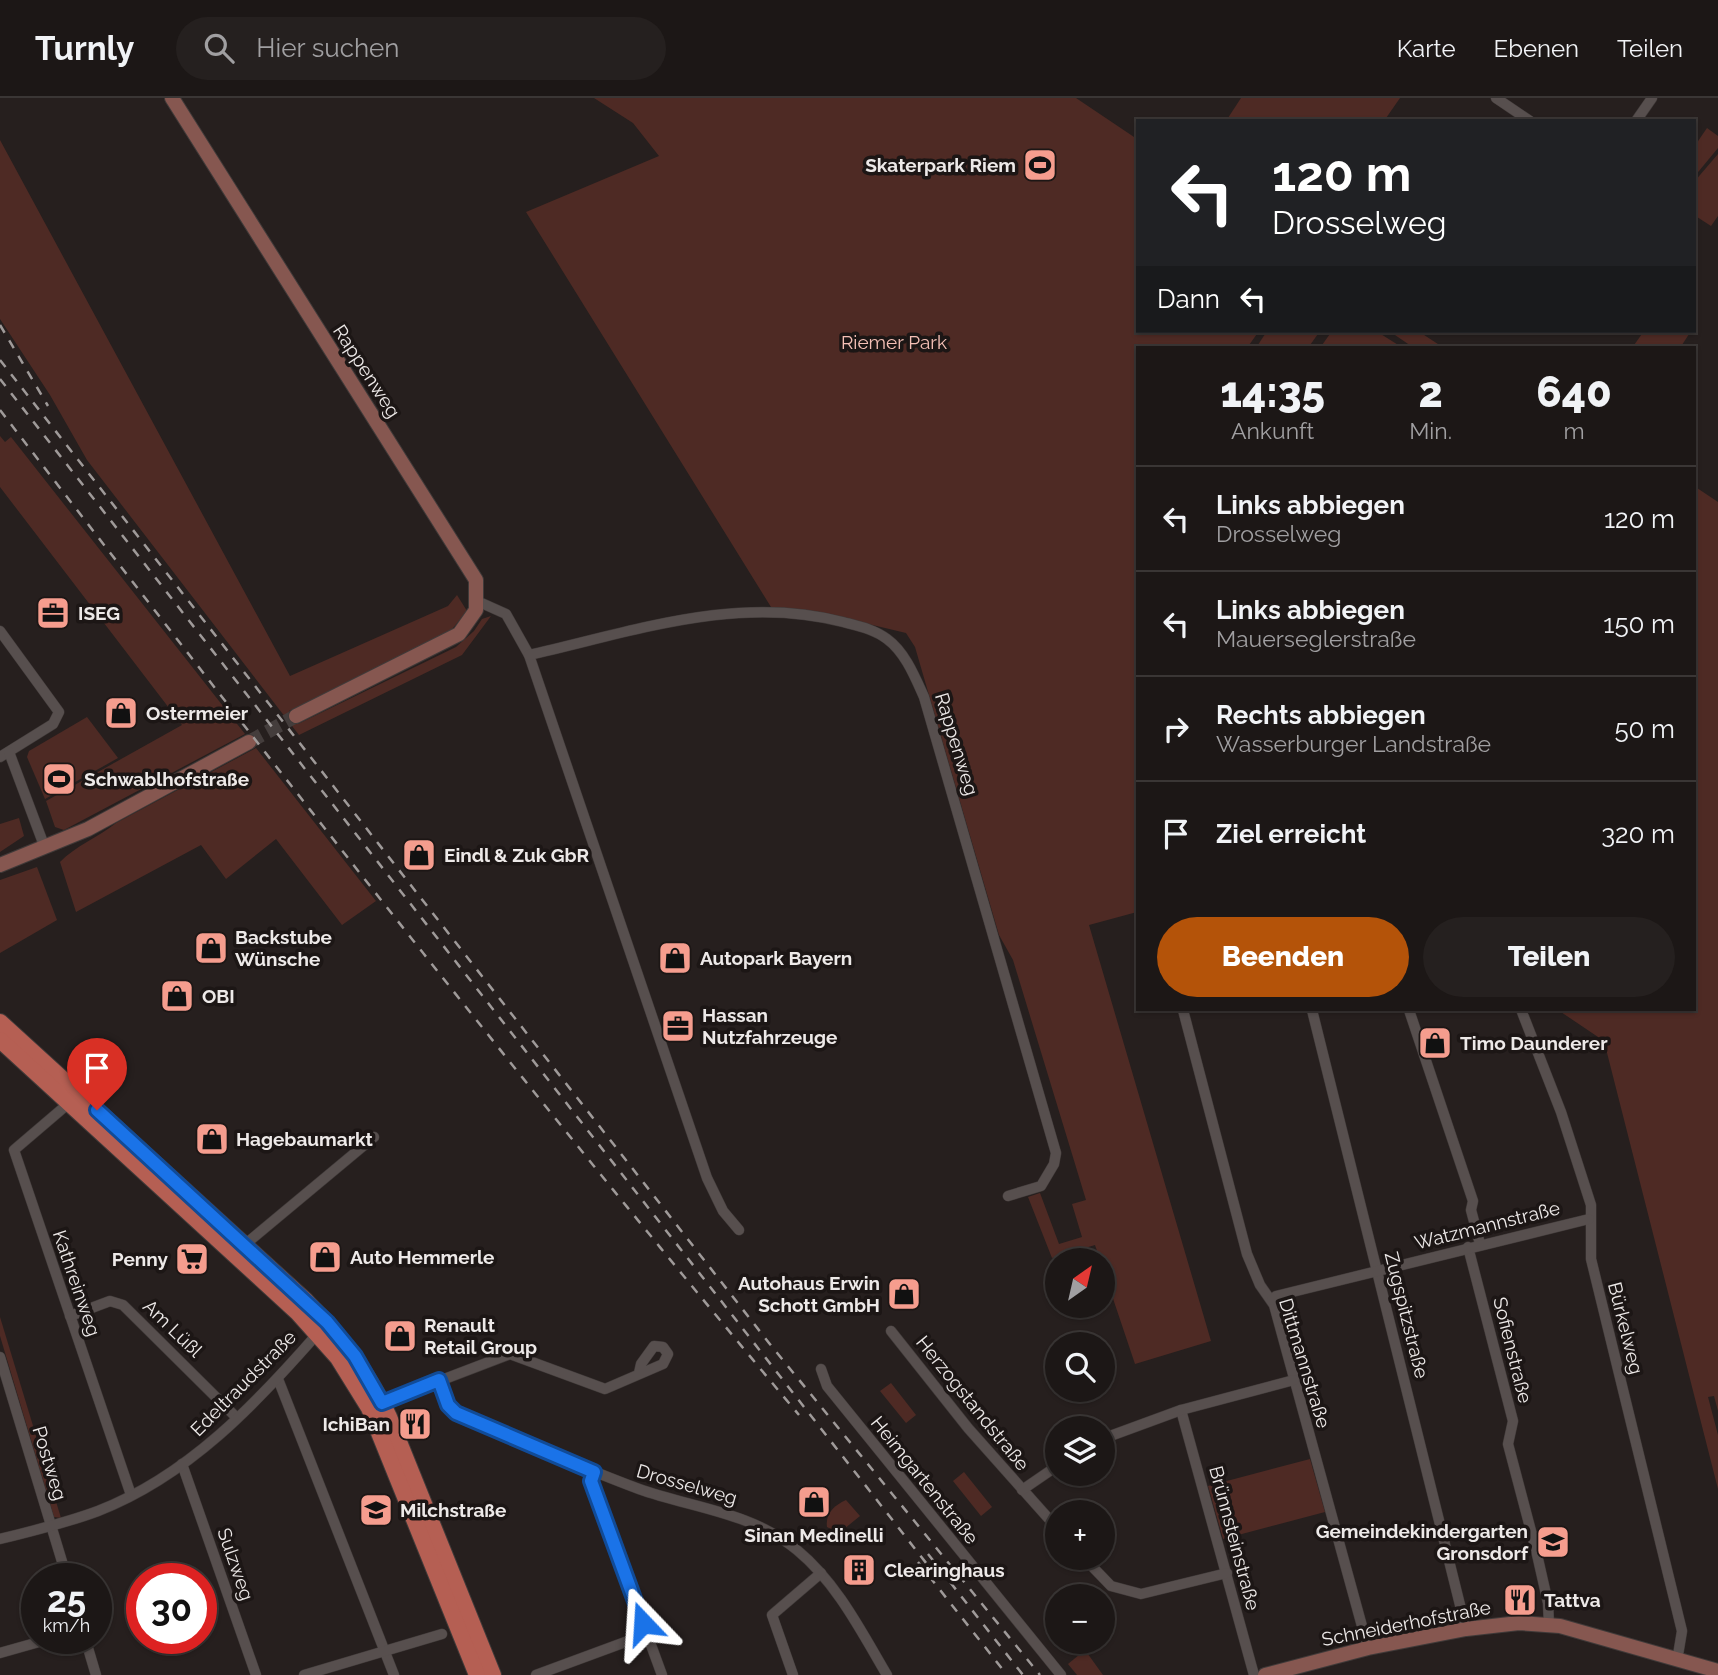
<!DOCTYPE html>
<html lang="de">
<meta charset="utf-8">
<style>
body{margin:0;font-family:Raleway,sans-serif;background:#25201f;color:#f1f3f6;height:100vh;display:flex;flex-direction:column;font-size:26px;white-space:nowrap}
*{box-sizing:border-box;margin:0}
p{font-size:23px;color:#a09fa1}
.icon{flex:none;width:38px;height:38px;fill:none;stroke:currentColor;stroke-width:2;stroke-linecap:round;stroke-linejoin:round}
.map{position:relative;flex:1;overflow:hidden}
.panel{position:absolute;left:1136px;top:248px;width:560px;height:665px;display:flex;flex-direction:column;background:#1c1716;border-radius:0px;box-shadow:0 2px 5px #0004,0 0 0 2px #3a3635}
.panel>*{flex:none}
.guide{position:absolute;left:1136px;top:21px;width:560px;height:214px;border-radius:0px;box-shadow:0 2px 5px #0004,0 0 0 2px #3a3635;background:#202124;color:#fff;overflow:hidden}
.needle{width:46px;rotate:34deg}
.controls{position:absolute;left:1045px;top:1150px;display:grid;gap:14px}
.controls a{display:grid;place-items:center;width:70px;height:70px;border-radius:50%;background:#1c1716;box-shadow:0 2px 5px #0004,0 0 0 2px #3a3635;font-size:35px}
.speed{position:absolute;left:21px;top:1465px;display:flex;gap:14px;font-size:35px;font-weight:700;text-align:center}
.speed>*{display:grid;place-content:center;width:91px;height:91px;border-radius:50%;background:#1c1716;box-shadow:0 2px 5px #0004,0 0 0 2px #3a3635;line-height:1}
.speed small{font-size:18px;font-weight:400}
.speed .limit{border:10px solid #d22;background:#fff;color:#111}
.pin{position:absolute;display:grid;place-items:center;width:60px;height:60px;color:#fff;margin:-72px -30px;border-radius:50% 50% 50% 0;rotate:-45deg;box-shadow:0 0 7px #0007}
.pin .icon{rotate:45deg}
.me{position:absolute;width:77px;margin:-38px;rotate:340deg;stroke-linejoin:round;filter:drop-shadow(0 0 5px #0008)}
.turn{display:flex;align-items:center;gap:24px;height:147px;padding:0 21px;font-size:32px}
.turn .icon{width:91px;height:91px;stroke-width:2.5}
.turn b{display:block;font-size:49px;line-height:60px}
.then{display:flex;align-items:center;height:66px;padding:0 21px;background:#0003;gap:14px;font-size:26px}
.eta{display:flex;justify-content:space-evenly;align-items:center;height:119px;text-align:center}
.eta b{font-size:42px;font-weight:800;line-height:49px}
.primary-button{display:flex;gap:14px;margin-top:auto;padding:14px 21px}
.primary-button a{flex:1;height:80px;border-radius:42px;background:#b45309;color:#fff;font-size:28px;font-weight:800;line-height:80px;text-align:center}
.primary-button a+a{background:#25201f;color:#f1f3f6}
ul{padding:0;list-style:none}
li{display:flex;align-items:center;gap:21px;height:105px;padding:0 21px;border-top:2px solid #3a3635}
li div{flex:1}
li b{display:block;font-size:26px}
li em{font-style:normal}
header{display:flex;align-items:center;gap:42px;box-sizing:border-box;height:98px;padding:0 35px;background:#1c1716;border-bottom:2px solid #3a3635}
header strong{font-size:33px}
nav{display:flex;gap:38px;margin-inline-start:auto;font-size:24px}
.search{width:490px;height:63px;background:#25201f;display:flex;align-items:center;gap:18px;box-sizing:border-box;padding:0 24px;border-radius:38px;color:#a09fa1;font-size:26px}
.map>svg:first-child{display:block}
.green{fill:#4e2a24}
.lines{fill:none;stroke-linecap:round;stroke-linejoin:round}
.secondary-tunnel{stroke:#443d3c;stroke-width:14;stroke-dasharray:14 7;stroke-linecap:butt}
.street-casing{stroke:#403a39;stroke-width:11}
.secondary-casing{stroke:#403a39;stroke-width:16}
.primary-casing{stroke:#403a39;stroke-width:18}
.street{stroke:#574f4e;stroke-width:10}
.secondary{stroke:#865750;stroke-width:14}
.primary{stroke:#b55f53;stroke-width:16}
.rail{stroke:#9f9a99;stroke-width:2.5;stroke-dasharray:9 9;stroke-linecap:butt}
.route-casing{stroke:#114b97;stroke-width:18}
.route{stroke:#1a73e8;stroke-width:12}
.labels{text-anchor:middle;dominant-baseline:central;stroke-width:7;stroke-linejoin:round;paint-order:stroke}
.poi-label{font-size:19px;font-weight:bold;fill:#ede9e8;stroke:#1c1615;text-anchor:start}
.park-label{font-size:19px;fill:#f5c0b6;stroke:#1c1615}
.street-label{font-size:19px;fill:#ede9e8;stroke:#1c1615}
</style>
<header>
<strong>Turnly</strong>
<div class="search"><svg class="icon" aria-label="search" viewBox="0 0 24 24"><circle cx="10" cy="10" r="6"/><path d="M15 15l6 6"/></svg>Hier suchen</div>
<nav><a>Karte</a><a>Ebenen</a><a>Teilen</a></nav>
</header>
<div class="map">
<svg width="1718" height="1577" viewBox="0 0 1718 1577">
<rect width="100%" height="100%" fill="#261f1e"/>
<g class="green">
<path d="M594,0H1076L1137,41L1138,233H1259L1247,250H1138L1137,814L1089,827L1211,1243L1135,1266L1095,1147L1052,1160L1028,1099L1040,1095L1059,1146L1082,1139L1072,1106L1086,1102L1013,862L999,837L915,549L906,535L818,514L771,509L526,114L659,58L633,25Z"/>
<path d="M1241,0H1400L1384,23H1226Z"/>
<path d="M1707,30L1718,38V50L1694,79V49Z"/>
<path d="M0,42L290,578L448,508L457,497L467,513L448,536L289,613L298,626L456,549L474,533L482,521L491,518L462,557L299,637L87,362L50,297L0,221Z"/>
<path d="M1718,56V118L1711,128L1694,117V84Z"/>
<path d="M1267,233H1320L1308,250H1256Z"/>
<path d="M1332,233H1376L1403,250H1320Z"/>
<path d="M1396,233H1418L1444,250H1414L1395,237Z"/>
<path d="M1644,233H1691L1680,250H1632Z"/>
<path d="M0,338L5,344L11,339L245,636L64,732L55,729L46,703L182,627L0,389Z"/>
<path d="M1694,388L1718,404V1313L1714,1298L1708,1299L1718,1337V1391L1604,943L1558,912H1694Z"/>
<path d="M87,619L118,660L45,701L27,659L29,653Z"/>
<path d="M256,650L376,803L342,827L276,741L226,781L201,747L76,814L60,764C75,748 99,739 116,725Z"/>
<path d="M19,720L24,738L0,754V726Z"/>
<path d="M37,769L57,822L0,855V782Z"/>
<path d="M0,1219L61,1420L54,1419L0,1238Z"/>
<path d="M891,1285L916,1317L906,1325L880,1293Z"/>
<path d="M1310,1361L1325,1414L1223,1441L1208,1388Z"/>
<path d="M964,1374L992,1409L981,1418L953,1383Z"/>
<path d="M846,1402L860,1418L839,1435L827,1429C825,1415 835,1407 846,1402Z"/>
<path d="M1085,1552L1103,1577H1077L1068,1566Z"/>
</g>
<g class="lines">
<path class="secondary-tunnel" d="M249,644L296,618"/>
<defs>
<g id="street">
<path d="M1496,0L1530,23"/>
<path d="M1636,23L1652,0"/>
<path d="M477,503L506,516L529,557L707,1080L723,1113L739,1132"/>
<path d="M0,533L59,614L53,626L0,659"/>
<path d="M529,557C632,534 737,496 843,524C858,528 874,531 887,541C905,554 915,579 924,599L1056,1055L1054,1066L1041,1088L1008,1098"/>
<path d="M9,654L45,750"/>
<path d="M1183,912L1247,1156L1260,1187L1274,1207L1368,1550"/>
<path d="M1312,912L1466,1531"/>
<path d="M1409,912L1473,1103L1471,1112L1480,1146"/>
<path d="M1524,912L1522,914L1561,1014L1591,1107V1161L1682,1533L1677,1563"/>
<path d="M69,1005L14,1052L131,1397"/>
<path d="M242,1149L374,1039"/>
<path d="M1468,1149L1513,1323L1508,1346L1536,1452L1548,1505L1549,1527"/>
<path d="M1272,1202L1276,1198L1589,1121"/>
<path d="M70,1218L110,1203L123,1207L237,1320"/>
<path d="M891,1233L968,1330L1057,1430"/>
<path d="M0,1259L67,1480"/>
<path d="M821,1271L827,1288L1061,1577"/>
<path d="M278,1281L394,1577"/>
<path d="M439,1282L448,1307L456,1315C516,1341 577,1368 639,1391C692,1410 751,1414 797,1452C837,1485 861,1533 887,1577"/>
<path d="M379,1306L510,1256L605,1291L663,1266L668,1256L663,1249L654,1248L641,1266L639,1275"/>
<path d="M1181,1312L1254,1577"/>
<path d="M1102,1341L1181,1312L1294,1282"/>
<path d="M182,1366L256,1577"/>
<path d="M594,1374L591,1383L662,1577"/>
<path d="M1022,1392L1057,1368"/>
<path d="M0,1441C33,1433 66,1425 98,1413C188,1378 256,1306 318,1235"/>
<path d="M1084,1460L1111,1488L1141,1496L1227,1475"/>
<path d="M85,1540L96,1577"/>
<path d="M0,1555L53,1540"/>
<path d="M304,1577L442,1536"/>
<path d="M536,1577L647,1536"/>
<path d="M793,1577L772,1517L821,1475"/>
</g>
<g id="secondary">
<path d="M172,0L476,482V512L459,536L296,618"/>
<path d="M0,767L88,731L249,644"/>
<path d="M1265,1577L1368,1550L1466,1531L1519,1525L1560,1528L1718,1573"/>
</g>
<g id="primary">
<path d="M0,924L306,1203C341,1238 368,1274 389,1319L493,1577"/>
<path d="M0,942L297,1214L338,1260L369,1310L477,1577"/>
</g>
</defs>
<use href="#street" class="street-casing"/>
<use href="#secondary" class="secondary-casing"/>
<use href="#primary" class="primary-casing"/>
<use href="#street" class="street"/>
<use href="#secondary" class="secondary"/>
<use href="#primary" class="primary"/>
<g class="rail">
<path d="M0,227L48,308"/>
<path d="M0,262L769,1245L1040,1577"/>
<path d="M0,281L930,1470"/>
<path d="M0,312C261,651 524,989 799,1317"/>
<path d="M928,1456L1023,1577"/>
<path d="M918,1464L1007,1577"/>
</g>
</g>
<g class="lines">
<defs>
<path id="route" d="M97,1012L327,1224L355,1258L382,1305L439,1282L448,1307L456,1315L594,1374L591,1383L643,1525"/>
</defs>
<use href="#route" class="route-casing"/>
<use href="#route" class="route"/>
</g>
<defs>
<symbol id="stadium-square" viewBox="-11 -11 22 22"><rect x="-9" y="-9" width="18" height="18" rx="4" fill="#f59d8e" stroke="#1c1615"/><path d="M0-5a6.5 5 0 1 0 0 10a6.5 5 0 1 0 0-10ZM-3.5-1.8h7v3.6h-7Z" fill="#111"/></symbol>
<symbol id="office-square" viewBox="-11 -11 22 22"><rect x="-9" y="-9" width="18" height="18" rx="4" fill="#f59d8e" stroke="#1c1615"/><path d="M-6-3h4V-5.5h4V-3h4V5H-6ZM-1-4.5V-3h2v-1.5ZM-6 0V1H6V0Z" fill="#111"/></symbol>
<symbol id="shop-square" viewBox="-11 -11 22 22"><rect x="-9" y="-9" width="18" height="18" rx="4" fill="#f59d8e" stroke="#1c1615"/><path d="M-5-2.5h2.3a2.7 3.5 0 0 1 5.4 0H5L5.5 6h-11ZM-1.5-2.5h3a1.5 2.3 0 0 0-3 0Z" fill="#111"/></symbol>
<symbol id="supermarket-square" viewBox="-11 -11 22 22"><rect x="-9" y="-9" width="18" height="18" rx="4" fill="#f59d8e" stroke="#1c1615"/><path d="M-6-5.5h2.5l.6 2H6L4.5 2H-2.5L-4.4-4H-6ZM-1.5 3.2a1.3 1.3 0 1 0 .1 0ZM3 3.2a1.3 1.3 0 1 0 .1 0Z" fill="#111"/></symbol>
<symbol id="restaurant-square" viewBox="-11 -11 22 22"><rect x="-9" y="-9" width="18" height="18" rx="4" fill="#f59d8e" stroke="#1c1615"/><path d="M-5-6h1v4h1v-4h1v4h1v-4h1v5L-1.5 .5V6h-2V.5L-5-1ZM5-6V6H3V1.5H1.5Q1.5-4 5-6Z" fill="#111"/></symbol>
<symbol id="school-square" viewBox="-11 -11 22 22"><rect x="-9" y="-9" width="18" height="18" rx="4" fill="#f59d8e" stroke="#1c1615"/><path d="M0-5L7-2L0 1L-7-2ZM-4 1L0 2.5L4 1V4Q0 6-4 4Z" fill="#111"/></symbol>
<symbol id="building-square" viewBox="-11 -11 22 22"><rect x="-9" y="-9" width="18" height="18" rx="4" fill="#f59d8e" stroke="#1c1615"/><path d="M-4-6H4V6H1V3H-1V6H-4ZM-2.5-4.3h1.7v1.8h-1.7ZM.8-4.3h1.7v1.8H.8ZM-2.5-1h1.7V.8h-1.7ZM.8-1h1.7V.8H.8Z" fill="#111"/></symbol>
</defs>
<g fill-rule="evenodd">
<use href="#stadium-square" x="1021" y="48" width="38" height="38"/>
<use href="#office-square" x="34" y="496" width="38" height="38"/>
<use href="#shop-square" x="102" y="596" width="38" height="38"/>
<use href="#stadium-square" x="40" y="662" width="38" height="38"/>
<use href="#shop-square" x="400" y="738" width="38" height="38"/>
<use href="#shop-square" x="192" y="831" width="38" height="38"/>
<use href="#shop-square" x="656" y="841" width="38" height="38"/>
<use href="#shop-square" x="158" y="879" width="38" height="38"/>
<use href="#office-square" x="659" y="909" width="38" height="38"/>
<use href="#shop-square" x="1416" y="926" width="38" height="38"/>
<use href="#shop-square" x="193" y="1022" width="38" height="38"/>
<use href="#shop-square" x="306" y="1140" width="38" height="38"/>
<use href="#supermarket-square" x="173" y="1142" width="38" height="38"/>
<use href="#shop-square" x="885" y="1177" width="38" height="38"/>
<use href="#shop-square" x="381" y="1219" width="38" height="38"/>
<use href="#restaurant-square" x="396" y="1307" width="38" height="38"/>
<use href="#shop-square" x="795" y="1385" width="38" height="38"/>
<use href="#school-square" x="357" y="1393" width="38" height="38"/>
<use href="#school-square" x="1534" y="1425" width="38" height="38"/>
<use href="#building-square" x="840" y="1453" width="38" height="38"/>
<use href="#restaurant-square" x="1501" y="1483" width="38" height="38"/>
</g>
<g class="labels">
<g class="poi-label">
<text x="1016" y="67" text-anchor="end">Skaterpark Riem</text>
<text x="78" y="515">ISEG</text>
<text x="146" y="615">Ostermeier</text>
<text x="84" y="681">Schwablhofstraße</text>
<text x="444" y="757">Eindl &amp; Zuk GbR</text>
<text x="235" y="839">Backstube<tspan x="235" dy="22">Wünsche</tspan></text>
<text x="700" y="860">Autopark Bayern</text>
<text x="202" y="898">OBI</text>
<text x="702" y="917">Hassan<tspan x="702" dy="22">Nutzfahrzeuge</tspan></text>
<text x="1460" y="945">Timo Daunderer</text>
<text x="236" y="1041">Hagebaumarkt</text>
<text x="350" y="1159">Auto Hemmerle</text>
<text x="168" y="1161" text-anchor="end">Penny</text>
<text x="880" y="1185" text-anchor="end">Autohaus Erwin<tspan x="880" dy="22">Schott GmbH</tspan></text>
<text x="424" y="1227">Renault<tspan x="424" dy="22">Retail Group</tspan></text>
<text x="390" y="1326" text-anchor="end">IchiBan</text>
<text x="400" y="1412">Milchstraße</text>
<text x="1528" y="1433" text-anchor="end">Gemeindekindergarten<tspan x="1528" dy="22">Gronsdorf</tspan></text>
<text x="814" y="1437" text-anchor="middle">Sinan Medinelli</text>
<text x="884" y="1472">Clearinghaus</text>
<text x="1544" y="1502">Tattva</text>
</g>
<g class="park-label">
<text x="894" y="244">Riemer Park</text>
</g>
<g class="street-label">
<text transform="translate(367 273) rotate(57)">Rappenweg</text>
<text transform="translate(957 646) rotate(73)">Rappenweg</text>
<text transform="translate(1487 1127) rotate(-14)">Watzmannstraße</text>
<text transform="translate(77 1185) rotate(71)">Kathreinweg</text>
<text transform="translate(1407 1217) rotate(76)">Zugspitzstraße</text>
<text transform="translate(173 1230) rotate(44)">Am Lüßl</text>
<text transform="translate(1626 1230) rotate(76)">Bürkelweg</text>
<text transform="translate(1513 1252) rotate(76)">Sofienstraße</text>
<text transform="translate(1305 1265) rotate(73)">Dittmannstraße</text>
<text transform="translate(243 1285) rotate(-45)">Edeltraudstraße</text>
<text transform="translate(973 1305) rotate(51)">Herzogstandstraße</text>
<text transform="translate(50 1365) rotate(73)">Postweg</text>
<text transform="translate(925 1382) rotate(51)">Heimgartenstraße</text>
<text transform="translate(687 1386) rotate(16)">Drosselweg</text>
<text transform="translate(1235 1440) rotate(75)">Brünnsteinstraße</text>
<text transform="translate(236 1466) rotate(71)">Sulzweg</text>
<text transform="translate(1406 1525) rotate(-11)">Schneiderhofstraße</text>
</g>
</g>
</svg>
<div class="controls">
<a><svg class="needle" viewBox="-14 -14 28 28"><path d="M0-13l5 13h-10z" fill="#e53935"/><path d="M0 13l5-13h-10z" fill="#a09fa1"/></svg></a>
<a><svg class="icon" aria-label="search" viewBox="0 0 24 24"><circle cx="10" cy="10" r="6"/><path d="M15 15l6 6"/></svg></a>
<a><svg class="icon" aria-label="layers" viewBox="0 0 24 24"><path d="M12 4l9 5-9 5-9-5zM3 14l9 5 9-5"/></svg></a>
<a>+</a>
<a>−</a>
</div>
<div class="speed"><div>25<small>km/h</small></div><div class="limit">30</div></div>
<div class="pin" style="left:97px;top:1012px;background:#d93025"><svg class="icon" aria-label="arrive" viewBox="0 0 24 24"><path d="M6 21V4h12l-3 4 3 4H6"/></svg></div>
<svg class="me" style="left:643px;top:1525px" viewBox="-20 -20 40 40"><path d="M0-17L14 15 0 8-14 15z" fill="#1a73e8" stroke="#fff" stroke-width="4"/></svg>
<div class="guide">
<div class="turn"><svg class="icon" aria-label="left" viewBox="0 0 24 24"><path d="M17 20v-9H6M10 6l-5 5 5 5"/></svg><div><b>120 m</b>Drosselweg</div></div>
<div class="then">Dann<svg class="icon" aria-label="left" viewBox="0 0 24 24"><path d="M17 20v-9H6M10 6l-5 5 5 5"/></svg></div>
</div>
<section class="panel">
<div class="eta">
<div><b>14:35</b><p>Ankunft</p></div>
<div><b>2</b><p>Min.</p></div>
<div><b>640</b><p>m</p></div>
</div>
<ul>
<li><svg class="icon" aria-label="left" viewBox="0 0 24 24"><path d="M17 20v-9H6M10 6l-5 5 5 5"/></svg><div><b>Links abbiegen</b><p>Drosselweg</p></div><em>120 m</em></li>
<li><svg class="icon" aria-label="left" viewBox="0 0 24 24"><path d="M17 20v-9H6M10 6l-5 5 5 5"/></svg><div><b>Links abbiegen</b><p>Mauerseglerstraße</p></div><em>150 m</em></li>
<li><svg class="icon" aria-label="right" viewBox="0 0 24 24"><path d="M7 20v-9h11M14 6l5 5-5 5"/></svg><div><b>Rechts abbiegen</b><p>Wasserburger Landstraße</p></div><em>50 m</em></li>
<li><svg class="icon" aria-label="arrive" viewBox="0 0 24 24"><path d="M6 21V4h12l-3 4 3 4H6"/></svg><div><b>Ziel erreicht</b></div><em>320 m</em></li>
</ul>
<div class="primary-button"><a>Beenden</a><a>Teilen</a></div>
</section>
</div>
